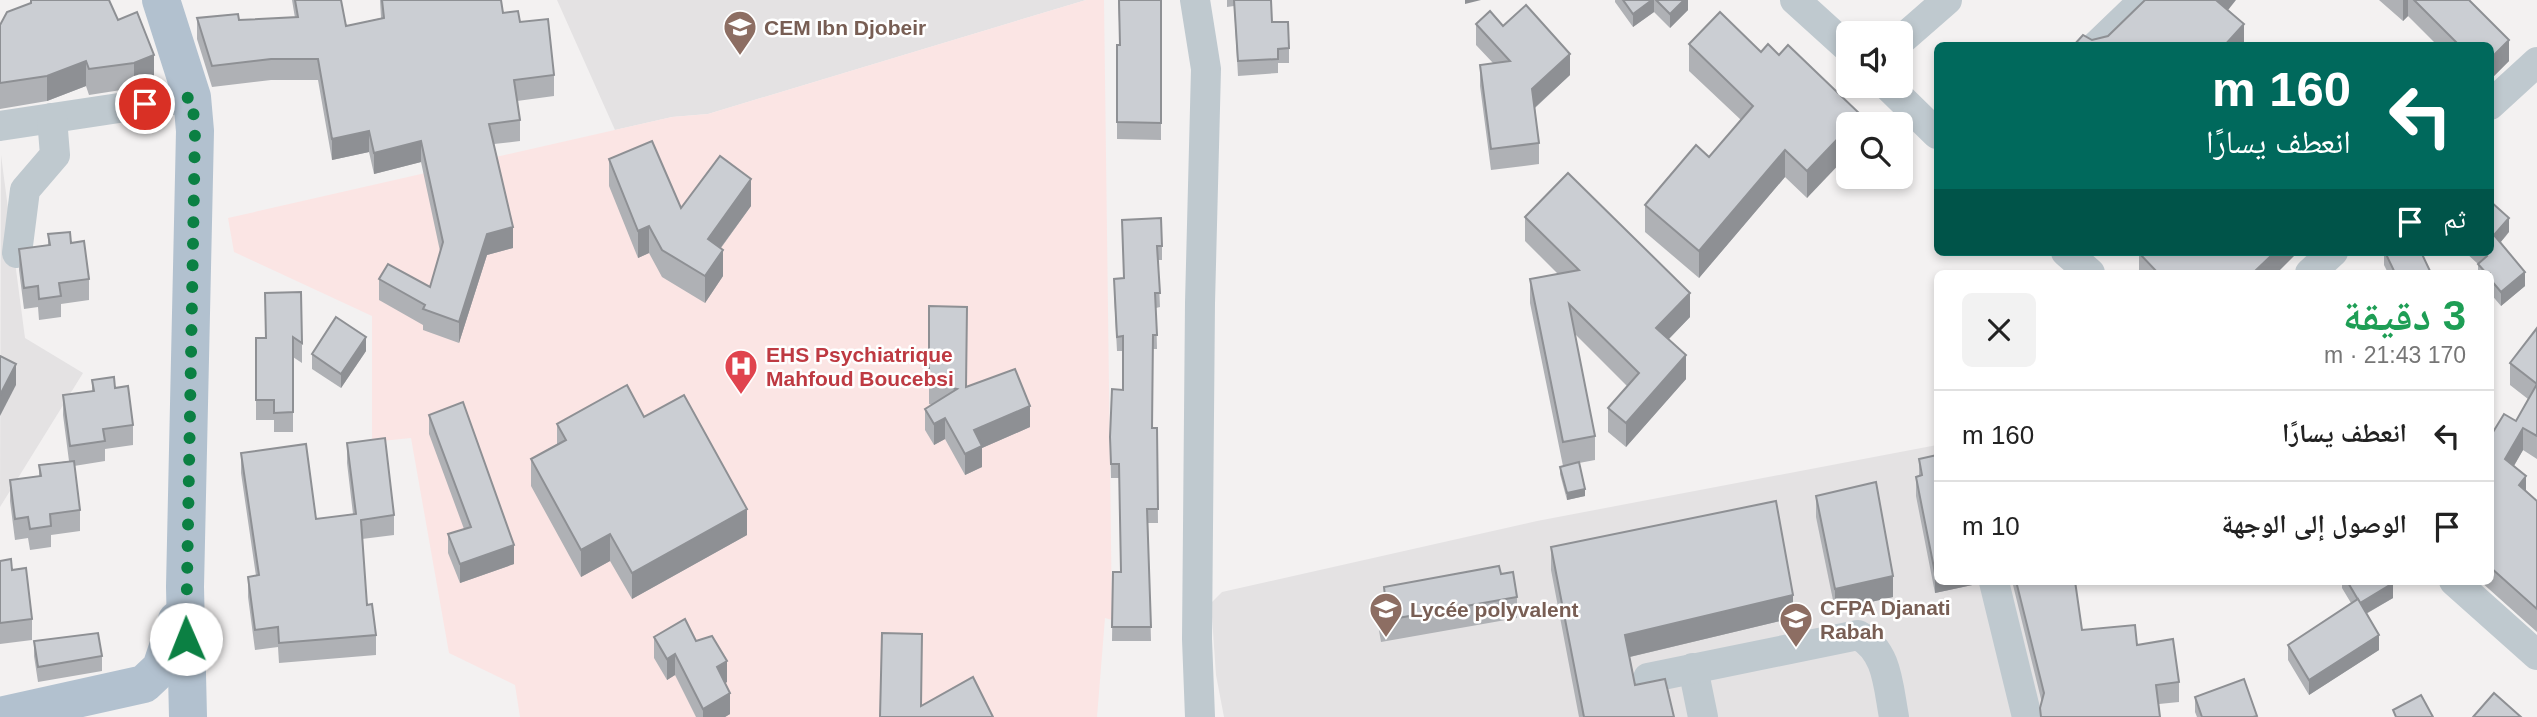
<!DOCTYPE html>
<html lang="ar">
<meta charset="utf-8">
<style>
body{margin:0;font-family:Arial,"Noto Naskh Arabic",sans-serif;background:#f2f2f2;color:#222;direction:rtl;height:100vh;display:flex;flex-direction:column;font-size:26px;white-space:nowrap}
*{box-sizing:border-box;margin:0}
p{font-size:23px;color:#767676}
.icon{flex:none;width:38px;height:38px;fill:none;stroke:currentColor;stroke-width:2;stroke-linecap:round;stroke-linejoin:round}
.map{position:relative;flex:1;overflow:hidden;direction:ltr}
.panel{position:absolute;left:1934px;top:270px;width:560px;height:315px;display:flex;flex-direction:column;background:#fff;border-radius:10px;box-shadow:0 4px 10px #0003;direction:rtl}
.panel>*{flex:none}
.banner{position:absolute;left:1934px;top:42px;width:560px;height:214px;border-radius:10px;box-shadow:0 4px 10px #0003;direction:rtl;background:#00695c;color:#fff;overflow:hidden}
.fabs{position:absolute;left:1836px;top:21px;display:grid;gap:14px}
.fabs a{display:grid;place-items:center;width:77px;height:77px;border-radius:10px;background:#fff;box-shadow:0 4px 10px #0003;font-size:35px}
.pin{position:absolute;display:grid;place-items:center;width:60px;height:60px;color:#fff;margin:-30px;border:4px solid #fff;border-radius:50%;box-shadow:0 2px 7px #0007}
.me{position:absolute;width:77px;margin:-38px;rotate:359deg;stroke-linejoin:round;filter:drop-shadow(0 0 5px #0008)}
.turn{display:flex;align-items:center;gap:24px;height:147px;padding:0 28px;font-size:32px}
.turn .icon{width:91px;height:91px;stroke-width:2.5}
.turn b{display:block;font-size:49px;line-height:60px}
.then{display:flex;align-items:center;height:66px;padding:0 28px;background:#0003;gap:14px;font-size:26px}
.round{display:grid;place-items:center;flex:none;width:74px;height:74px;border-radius:10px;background:#f2f2f2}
.headline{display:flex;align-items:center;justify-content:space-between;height:119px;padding:0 28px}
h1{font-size:42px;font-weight:800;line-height:52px;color:#1e9e55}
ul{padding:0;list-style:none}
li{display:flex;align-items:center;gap:21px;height:91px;padding:0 28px;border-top:2px solid #e0e0e0}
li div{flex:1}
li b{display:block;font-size:26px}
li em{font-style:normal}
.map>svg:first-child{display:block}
.education{fill:#e4e2e3}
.medical{fill:#fbe5e4}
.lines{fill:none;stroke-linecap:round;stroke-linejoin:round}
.minor{stroke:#bfc9cf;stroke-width:30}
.major{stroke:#b2c1cf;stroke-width:38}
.wall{fill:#afb1b5}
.shaded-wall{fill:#8e9094}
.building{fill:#cbced3;stroke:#8e9094;stroke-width:2}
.route{stroke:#0b8043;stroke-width:12;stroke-dasharray:0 21.6}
.labels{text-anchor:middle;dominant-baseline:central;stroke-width:5;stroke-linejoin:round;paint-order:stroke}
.education-label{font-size:21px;font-weight:bold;fill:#785e54;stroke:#fff;text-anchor:start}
.health-label{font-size:21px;font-weight:bold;fill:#be3a42;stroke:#fff;text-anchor:start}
</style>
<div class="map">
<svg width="2537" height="717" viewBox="0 0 2537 717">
<rect width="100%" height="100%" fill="#f3f1f1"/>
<g class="education">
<path d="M557,0H1086L708,114L672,117L615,130Z"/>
<path d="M1,155L25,338L83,373L0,507Z"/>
<path d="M1937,445V581H2021L2045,717H1224L1216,675L1211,603L1222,592L1537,521Z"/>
</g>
<path class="medical" d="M1086,0H1104L1112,620L1105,618L1097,717H520L515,685L449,653L411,438L372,442V316L234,252L228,218L672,117L708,114Z"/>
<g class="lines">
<g class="minor">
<path d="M1195,0L1206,69L1200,303L1197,639L1200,717"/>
<path d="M1795,0L1848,48"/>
<path d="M1900,41L1947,0"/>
<path d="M2096,46L2144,0"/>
<path d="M1888,86L1937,134"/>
<path d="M2490,105L2537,62"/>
<path d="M0,126L192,97"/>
<path d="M2066,252L2090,273"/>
<path d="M17,253L25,190L55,155L52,118"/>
<path d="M2310,273L2333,252"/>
<path d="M2454,581L2537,655"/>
<path d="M1994,582L2027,717"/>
<path d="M1693,668L1703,717"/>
<path d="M1648,678L1858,635C1888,651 1888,686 1894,717"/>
</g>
<g class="major">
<path d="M161,0L192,97L195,131L185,587L188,717"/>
<path d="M0,716L144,684L161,668L177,620"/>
</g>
</g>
<g class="wall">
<path d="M292,0H341L346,26L381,18L380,0H501L503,13L520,22L554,75V96L517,101L520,120V141L494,144L513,248L487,255L459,343L423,330V325L379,300V279L430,287L440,251L421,162L374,174L369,152L332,160L318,80H271L212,87L197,39V18L239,20L295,18Z"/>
<path d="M1118,0H1161V140L1117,139V45H1120Z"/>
<path d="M1227,0H1271L1272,22L1289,48V63H1278V73L1238,76L1234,6L1227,7Z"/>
<path d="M1615,0H1688V10L1670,28L1654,12L1633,27L1615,2Z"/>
<path d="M2379,0H2469L2509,61L2490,80V46H2438L2408,16L2403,21Z"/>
<path d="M118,20L154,80L134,88L89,95L86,86L47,101L0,109V25Z"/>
<path d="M1476,24L1503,26L1570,75L1535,108L1539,143V164L1491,170L1480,86V65L1493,63L1476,45Z"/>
<path d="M1689,44L1761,52L1779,55L1861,124L1807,198L1785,177L1699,278L1645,232V205L1709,157L1741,120L1689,71Z"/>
<path d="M609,159L681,208L751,206L721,248L723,276L705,303L662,277L649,253L638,258L609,186Z"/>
<path d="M1525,217L1690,317L1669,339L1686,379L1626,447L1608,432V408L1627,386L1575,334L1595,436V460L1579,463L1585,496L1567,500L1560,474V467L1563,466L1530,303V279L1558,274L1525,241Z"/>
<path d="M1122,220L1162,246V260H1158L1160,307L1156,308L1157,349H1153L1152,428H1157L1158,523H1148L1151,641H1112L1113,572H1121L1119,478H1111L1110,437L1123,390V351H1117L1114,293V279L1124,278Z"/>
<path d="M2509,232L2500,243L2525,286L2501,306L2490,293V273H2478V264L2465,252H2490Z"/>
<path d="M48,234L71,243L89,279V300L61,304V317L39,320L38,307L24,309L19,270V249L48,245Z"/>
<path d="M2384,252H2421L2430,273H2388L2384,265Z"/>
<path d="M2139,253L2277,273H2139Z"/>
<path d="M265,293L302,343V363L293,357V432H274V420H256V338H266Z"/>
<path d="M929,306L967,387L1030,427L982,448V467L965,475L945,439L934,445L925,430V409L932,405L929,404Z"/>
<path d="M2537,328V459L2523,450L2514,466L2526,492L2537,501V632L2480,581H2490V437L2516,421L2528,399L2510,385V363Z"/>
<path d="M366,351L341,388L312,369V354Z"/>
<path d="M92,380L115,388L133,425V445L105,449V461L74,466L80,510V531L51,535V547L30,550L28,538L15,540L10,501V480L39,476V465L69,461L63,415V395L92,391Z"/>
<path d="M429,415L514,564L460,583L448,553V534L464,529L429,434Z"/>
<path d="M644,417L747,535L632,599L610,561L581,577L531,486V459L557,444V424Z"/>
<path d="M347,443L394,515V535L362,539L367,605L376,635V655L279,663L278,647L255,650L248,597V577L256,576L241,473V453L316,519L353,514L347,463Z"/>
<path d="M1919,459L1937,581H1978L1977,584L1935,593L1916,496V477L1919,476Z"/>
<path d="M1816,496L1893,597L1835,610L1816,517Z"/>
<path d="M1551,547L1793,618L1630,657L1635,685L1674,717H1579L1551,570Z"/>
<path d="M0,561L12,570L32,619V640L0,644Z"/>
<path d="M1501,574L1517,597V618L1381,642L1377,619V598L1384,597V587Z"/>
<path d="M2012,581H2075L2082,630L2137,645L2179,682V702L2159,704L2160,717H2040L2042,703Z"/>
<path d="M2342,581H2392L2393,598L2366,614L2379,650L2309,695L2288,660V645L2351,603L2342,588Z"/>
<path d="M654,637L696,641L727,682L725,683L730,714L725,717H696L675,675L667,680L654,658Z"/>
<path d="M34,641L102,656V671L38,682L34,656Z"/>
<path d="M2195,697L2257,717H2197L2195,712Z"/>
</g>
<g class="shaded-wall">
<path d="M1465,0H1481L1465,4Z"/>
<path d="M1652,0H1654V12L1633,27V14Z"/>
<path d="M1684,0H1688V10L1670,28V14Z"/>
<path d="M2218,0H2236L2217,24V1Z"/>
<path d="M2403,0H2408V16L2403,21Z"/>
<path d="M2244,24V46H2224Z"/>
<path d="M2509,40V61L2490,80V59Z"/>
<path d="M1570,54V75L1532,110V89Z"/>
<path d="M154,55V80L134,88V63Z"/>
<path d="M86,61V86L47,101V76Z"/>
<path d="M1861,115V124H1852Z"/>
<path d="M1848,128V155L1807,198V171Z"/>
<path d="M369,131V152L332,160V139Z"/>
<path d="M421,141V162L374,174V153Z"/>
<path d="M1785,150V177L1699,278V251Z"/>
<path d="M751,179V206L708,265V239Z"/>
<path d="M2509,218V232L2494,250V235Z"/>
<path d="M649,226V253L638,258V231Z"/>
<path d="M513,227V248L487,255L459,343V322L487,234Z"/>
<path d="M723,250V276L705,303V276Z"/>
<path d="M2275,252H2298L2277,273H2253Z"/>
<path d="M2525,272V286L2501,306V292Z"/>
<path d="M1690,293V317L1656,352V328Z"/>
<path d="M366,337V351L341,388V374Z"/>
<path d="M1686,355V379L1626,447V423Z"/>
<path d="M16,364V385L0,416V395Z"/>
<path d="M1030,406V427L982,448V467L965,475V454L974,430Z"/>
<path d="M945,418V439L934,445V424Z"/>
<path d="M2523,428V450L2505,481V459Z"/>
<path d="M2526,476V499L2519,485Z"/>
<path d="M1585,489V496L1567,500V493Z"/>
<path d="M747,509V535L632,599V573Z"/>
<path d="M610,534V561L581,577V550Z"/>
<path d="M514,545V564L460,583V564Z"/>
<path d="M1935,573H1937V581H1978L1977,584L1935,593Z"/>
<path d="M1893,576V597L1835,610V589Z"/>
<path d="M2393,583V598L2360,617V603Z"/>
<path d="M1793,595V618L1625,658V635Z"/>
<path d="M2379,635V650L2309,695V680Z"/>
<path d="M675,654V675L667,680V659Z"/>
<path d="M727,661V682L717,688V667Z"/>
<path d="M730,693V714L725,717H703V709Z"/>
</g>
<g class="building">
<path d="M31,0H109L118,20L137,12L154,55L134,63L89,69L86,61L47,76L0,83V25L7,12L31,3Z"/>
<path d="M295,0H341L346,26L384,18L382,0H501L503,13L518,11L520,22L548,19L554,75L514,80L520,120L489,124L513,227L487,234L459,322L423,309L425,305L379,279L388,264L430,287L443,242L421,141L374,153L369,131L332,139L318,59H271L212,66L197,18L238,14L239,20L298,17Z"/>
<path d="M1119,0H1161V123L1117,122V45H1120Z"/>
<path d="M1234,0H1271L1272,22H1288L1289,48L1278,49V59L1238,61Z"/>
<path d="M1623,0H1652L1633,14Z"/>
<path d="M1656,0H1684L1670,14Z"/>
<path d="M2145,0H2218L2217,1L2244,24L2224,46H2073L2083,35L2092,40L2108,36Z"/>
<path d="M2414,0H2469L2509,40L2490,59V46H2460Z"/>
<path d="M1526,5L1570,54L1532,89L1539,143L1491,149L1480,65L1510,61L1476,24L1490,11L1503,26Z"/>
<path d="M1720,12L1761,52L1768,44L1779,55L1788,45L1861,115L1852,124H1848V128L1807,171L1785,150L1699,251L1645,205L1696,145L1709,157L1753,106L1689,44Z"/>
<path d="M652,141L681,208L720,156L751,179L708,239L723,250L705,276L662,250L649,226L638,231L609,159Z"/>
<path d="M1568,173L1690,293L1656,328L1686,355L1626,423L1608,408L1639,373L1569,304L1595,436L1563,442L1530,279L1579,270L1525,217Z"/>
<path d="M2490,201L2509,218L2494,235L2525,272L2501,292L2490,279V273H2486L2478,264L2487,256L2482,252H2490Z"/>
<path d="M1161,218L1162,246H1157L1160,293H1155L1157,335H1153L1152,428H1157L1158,509H1147L1151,627H1112L1113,572H1121L1119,464H1111L1110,437L1112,389L1123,390V336L1117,337L1114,279L1124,278L1122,220Z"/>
<path d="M70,232L71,243L84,241L89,279L59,283L61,296L39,299L38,286L24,288L19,249L50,245L48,234Z"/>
<path d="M2140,252H2275L2253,273H2158L2139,253Z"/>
<path d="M2385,252H2421L2430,271L2426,273H2395Z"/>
<path d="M301,292L302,343L293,337V412L274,413V400H256V338H266L265,293Z"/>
<path d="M929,306L967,307L966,387L1015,369L1030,406L974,430L982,446L965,454L945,418L934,424L925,409L957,389L929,383Z"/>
<path d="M336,317L366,337L341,374L312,354Z"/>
<path d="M2537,328V436L2523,428L2505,459L2526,476L2519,485L2537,501V609L2490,567V437L2504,414L2516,421L2537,384L2510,363Z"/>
<path d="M0,356L16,364L0,395Z"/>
<path d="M114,377L115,388L128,386L133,425L103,429L105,441L70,446L63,395L94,391L92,380Z"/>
<path d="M627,385L644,417L684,395L747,509L632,573L610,534L581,550L531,459L566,440L557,424Z"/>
<path d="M463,402L514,545L460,564L448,534L471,527L429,415Z"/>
<path d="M385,438L394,515L361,520L367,605L372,604L376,635L279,643L278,627L255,630L248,577L259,575L241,453L306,444L316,519L356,514L347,443Z"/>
<path d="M1937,455V573H1935L1916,477L1922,475L1919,459Z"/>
<path d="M74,461L80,510L50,514L51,526L30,529L28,517L15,519L10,480L41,476L39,465Z"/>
<path d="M1579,462L1585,489L1567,493L1560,467Z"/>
<path d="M1876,482L1893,576L1835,589L1816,496Z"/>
<path d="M1776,501L1793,595L1625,635L1635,685L1665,679L1674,717H1584L1551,547Z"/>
<path d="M11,559L12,570L26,568L32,619L0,623V561Z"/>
<path d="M1499,566L1501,574L1513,572L1517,597L1381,621L1377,598L1385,596L1384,587Z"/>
<path d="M2016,581H2075L2082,630L2135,625L2137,645L2173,639L2179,682L2156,685L2160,717H2041L2040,708L2044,693Z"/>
<path d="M2347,581H2392L2393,583L2360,603Z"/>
<path d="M2358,599L2379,635L2309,680L2288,645Z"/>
<path d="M685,619L696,641L712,636L727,661L717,667L730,693L703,709L675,654L667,659L654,637Z"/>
<path d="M98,633L102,656L38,667L34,641Z"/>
<path d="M882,633L922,634L921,706L973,677L993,717H880Z"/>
<path d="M2244,679L2257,716L2253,717H2202L2195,697Z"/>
<path d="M2494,693L2521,717H2473Z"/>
<path d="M2421,695L2433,717H2396L2393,710Z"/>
</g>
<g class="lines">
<path class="route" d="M145,104L192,97L195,131L186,639"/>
</g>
<defs>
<symbol id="school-pin" viewBox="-11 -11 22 30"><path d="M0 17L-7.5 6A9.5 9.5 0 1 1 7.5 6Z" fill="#8d6e63" stroke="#fff"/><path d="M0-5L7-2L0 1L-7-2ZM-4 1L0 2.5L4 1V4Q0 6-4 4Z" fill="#fff"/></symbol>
<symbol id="hospital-pin" viewBox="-11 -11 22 30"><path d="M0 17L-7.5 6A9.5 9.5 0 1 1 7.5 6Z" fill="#e0444e" stroke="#fff"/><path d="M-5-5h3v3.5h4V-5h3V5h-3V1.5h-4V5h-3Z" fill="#fff"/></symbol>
<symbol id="university-pin" viewBox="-11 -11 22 30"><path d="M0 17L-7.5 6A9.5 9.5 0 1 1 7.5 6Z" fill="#8d6e63" stroke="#fff"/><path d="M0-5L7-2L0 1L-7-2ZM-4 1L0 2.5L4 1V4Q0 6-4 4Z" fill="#fff"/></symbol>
</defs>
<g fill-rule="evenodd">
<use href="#school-pin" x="721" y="8" width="38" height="52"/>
<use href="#hospital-pin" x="722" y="347" width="38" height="52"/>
<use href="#school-pin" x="1367" y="590" width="38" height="52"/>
<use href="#university-pin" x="1777" y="600" width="38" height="52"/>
</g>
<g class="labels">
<g class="education-label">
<text x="764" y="27">CEM Ibn Djobeir</text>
<text x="1820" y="607">CFPA Djanati<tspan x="1820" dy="24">Rabah</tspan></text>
<text x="1410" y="609">Lycée polyvalent</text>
</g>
<g class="health-label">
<text x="766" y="354">EHS Psychiatrique<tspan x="766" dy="24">Mahfoud Boucebsi</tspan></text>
</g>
</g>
</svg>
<div class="fabs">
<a><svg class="icon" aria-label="sound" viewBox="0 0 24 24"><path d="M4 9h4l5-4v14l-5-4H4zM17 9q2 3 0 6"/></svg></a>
<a><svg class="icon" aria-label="search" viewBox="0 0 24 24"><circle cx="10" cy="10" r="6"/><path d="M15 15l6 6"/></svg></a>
</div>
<div class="pin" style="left:145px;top:104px;background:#d93025"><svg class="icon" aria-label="arrive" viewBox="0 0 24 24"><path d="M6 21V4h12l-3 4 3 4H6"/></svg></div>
<svg class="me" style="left:186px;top:639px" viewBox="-20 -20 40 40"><circle r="19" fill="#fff"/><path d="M0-13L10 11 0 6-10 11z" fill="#0b8043"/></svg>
<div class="banner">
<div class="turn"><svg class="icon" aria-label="left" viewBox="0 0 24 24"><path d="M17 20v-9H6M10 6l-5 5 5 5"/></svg><div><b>160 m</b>انعطف يسارًا</div></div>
<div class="then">ثم<svg class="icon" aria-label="arrive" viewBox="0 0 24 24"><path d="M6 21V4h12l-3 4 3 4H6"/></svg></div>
</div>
<section class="panel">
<div class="headline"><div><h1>3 دقيقة</h1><p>170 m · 21:43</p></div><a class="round"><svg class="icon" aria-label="close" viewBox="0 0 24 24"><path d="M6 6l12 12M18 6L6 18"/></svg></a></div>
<ul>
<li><svg class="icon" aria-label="left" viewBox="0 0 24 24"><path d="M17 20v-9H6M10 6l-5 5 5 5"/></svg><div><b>انعطف يسارًا</b></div><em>160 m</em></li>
<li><svg class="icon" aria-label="arrive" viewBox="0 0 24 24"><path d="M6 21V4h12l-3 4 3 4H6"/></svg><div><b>الوصول إلى الوجهة</b></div><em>10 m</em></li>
</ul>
</section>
</div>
